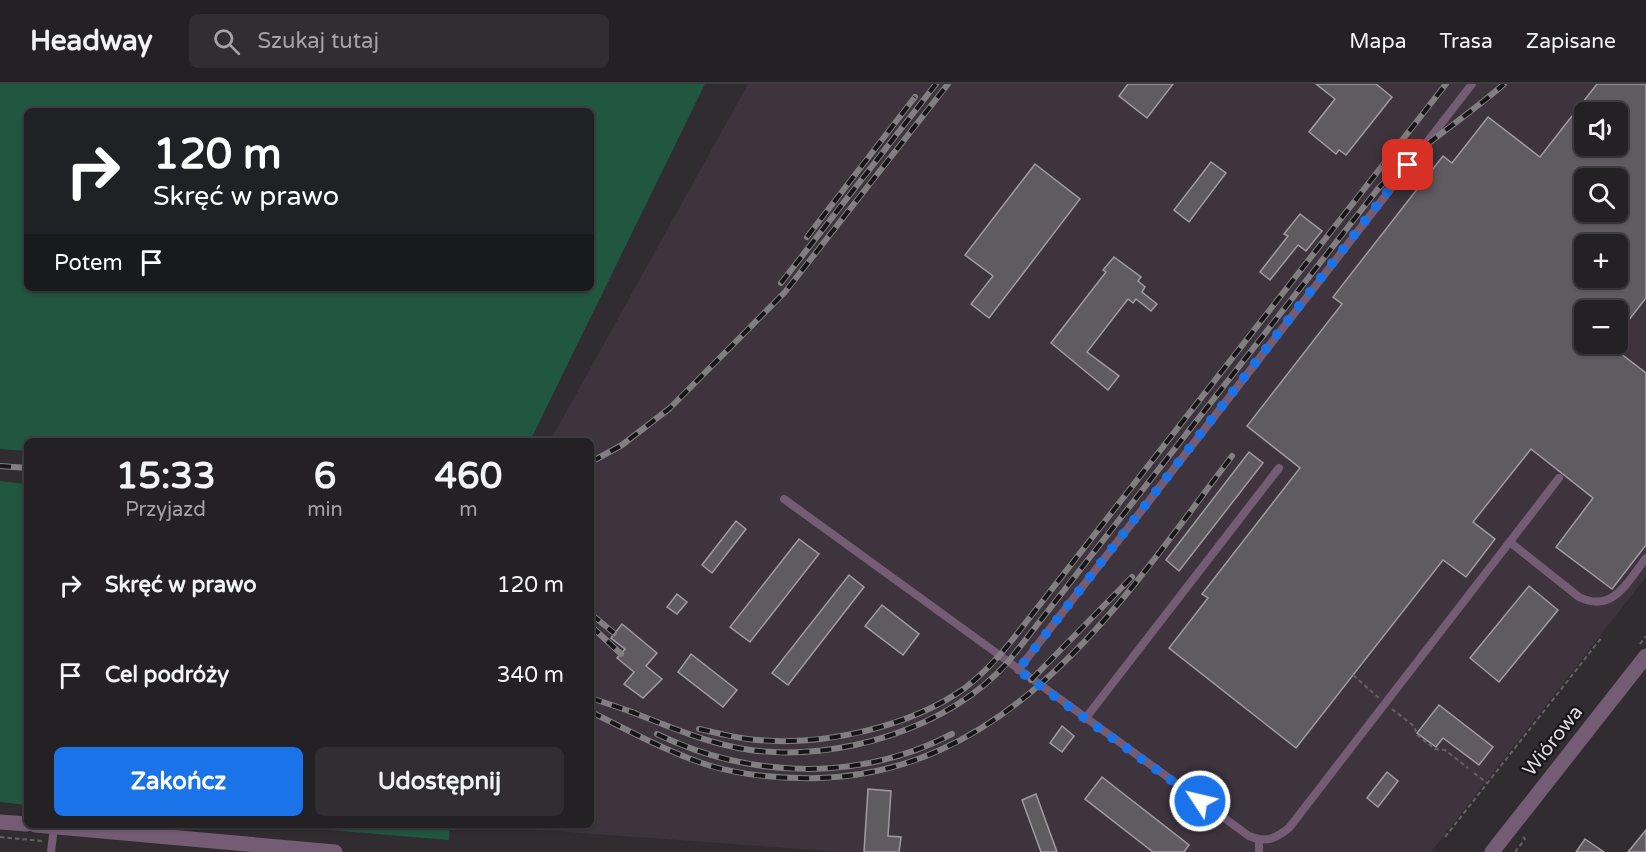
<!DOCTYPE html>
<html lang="pl">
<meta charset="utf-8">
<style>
body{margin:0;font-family:"Varela Round",sans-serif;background:#302e31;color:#f1f3f6;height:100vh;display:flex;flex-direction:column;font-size:22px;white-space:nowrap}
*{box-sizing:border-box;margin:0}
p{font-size:20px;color:#a3a3a6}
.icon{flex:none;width:33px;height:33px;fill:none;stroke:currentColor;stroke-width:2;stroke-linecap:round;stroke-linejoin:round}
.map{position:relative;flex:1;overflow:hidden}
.side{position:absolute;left:24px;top:354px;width:570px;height:390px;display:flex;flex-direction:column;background:#242124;border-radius:9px;box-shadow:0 2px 4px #0004,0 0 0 2px #413e41}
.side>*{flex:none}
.banner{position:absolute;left:24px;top:24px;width:570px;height:183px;border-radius:9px;box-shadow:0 2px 4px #0004,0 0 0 2px #413e41;background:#202124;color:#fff;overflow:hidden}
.tools{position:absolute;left:1574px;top:18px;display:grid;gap:12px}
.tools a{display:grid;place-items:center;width:54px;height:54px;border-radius:9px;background:#242124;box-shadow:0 2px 4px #0004,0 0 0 2px #413e41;font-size:30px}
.pin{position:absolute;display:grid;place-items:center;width:51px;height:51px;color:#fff;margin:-26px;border-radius:12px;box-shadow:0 3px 9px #0006}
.me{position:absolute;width:66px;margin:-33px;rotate:305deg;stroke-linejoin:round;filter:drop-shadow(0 0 4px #0008)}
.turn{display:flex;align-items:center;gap:21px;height:126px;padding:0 30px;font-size:27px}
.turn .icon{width:78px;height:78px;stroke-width:2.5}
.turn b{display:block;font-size:42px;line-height:51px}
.then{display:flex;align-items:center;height:57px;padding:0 30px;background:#0003;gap:12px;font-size:22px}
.eta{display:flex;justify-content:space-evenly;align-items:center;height:102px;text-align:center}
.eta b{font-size:36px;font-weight:700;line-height:42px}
.action{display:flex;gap:12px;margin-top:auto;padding:12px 30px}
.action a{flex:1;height:69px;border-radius:9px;background:#1a73e8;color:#fff;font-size:24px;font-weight:700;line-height:69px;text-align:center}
.action a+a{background:#302e31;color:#f1f3f6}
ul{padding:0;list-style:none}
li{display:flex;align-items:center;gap:18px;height:90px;padding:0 30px}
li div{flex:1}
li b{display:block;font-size:22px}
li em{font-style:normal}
header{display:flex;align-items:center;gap:36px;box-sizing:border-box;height:84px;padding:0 30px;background:#242124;border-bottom:2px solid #413e41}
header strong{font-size:28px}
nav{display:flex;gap:33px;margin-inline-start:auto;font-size:21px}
.search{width:420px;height:54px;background:#302e31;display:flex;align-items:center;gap:15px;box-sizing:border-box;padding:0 21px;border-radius:9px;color:#a3a3a6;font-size:22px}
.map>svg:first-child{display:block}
.built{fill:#3d343d;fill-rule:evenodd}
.green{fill:#215641;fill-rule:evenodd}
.building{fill:#605b60;stroke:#a19ca1;stroke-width:1.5;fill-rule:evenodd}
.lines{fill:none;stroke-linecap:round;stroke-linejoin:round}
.path{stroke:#656165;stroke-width:2;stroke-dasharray:4.5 3;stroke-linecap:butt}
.service{stroke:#755c75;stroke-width:8}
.tertiary{stroke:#755c75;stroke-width:15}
.rail-casing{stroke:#827e82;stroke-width:6}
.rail{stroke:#171517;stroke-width:4;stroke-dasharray:11;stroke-linecap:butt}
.route{stroke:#1a73e8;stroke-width:10;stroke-dasharray:0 18}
.labels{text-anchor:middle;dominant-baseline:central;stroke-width:4.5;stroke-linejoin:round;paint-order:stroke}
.street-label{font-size:20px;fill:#dddadd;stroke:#171517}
</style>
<header>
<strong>Headway</strong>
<div class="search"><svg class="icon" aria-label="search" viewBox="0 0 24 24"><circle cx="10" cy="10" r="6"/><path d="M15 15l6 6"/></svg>Szukaj tutaj</div>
<nav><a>Mapa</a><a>Trasa</a><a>Zapisane</a></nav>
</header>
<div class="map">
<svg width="1646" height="768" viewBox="0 0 1646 768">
<rect width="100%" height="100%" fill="#302c30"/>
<path class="built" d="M748,0H1646V493L1431,768H842L471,741H591V357H550ZM1584,28H1617V62H1584ZM1584,94H1617V128H1584ZM1584,160H1617V194H1584ZM1584,226H1617V260H1584Z"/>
<g class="green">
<path d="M0,0H705L530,357H27V367L0,365ZM27,27H591V204H27Z"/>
<path d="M0,397L27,400V721L0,718Z"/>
<path d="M270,741H450L449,756Z"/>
</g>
<g class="building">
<path d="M1128,0H1173L1147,34L1119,12Z"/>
<path d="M1316,0H1376L1392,13L1346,71L1339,66L1336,70L1309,48L1335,15Z"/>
<path d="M1597,0H1646V214L1617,251V226H1584V260H1608L1646,289V461L1612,505L1556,463L1593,414L1531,365L1473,438L1495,455L1466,493L1443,476L1296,664L1169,564L1208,514L1202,510L1300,384L1247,342L1342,220L1333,213L1443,72L1452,79L1488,33L1540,73ZM1584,28H1617V62H1584ZM1584,94H1617V128H1584ZM1584,160H1617V194H1584Z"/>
<path d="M1211,78L1226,89L1189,138L1174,126Z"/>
<path d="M1035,80L1080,115L989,234L971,220L993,192L965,171Z"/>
<path d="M1300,130L1322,147L1306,167L1298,161L1270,196L1260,188L1288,152L1284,150Z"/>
<path d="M1114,173L1141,193L1138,197L1145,203L1142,208L1157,220L1151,227L1136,215L1133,219L1128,215L1087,268L1119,292L1108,306L1051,259L1106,188L1103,186Z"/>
<path d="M1249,368L1263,379L1179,487L1166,476Z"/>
<path d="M736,437L746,445L712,489L702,481Z"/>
<path d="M799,455L819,470L750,558L730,543Z"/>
<path d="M849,491L864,503L788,601L772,589Z"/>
<path d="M1529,502L1558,526L1499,598L1470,574Z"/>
<path d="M677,510L687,518L677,530L667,523Z"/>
<path d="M882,521L919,550L903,571L865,542Z"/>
<path d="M622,540L657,569L646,582L662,595L643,614L624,600L634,588L617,574L625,565L611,554Z"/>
<path d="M691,570L737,606L723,623L678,588Z"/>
<path d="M1439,621L1493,663L1479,681L1443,654L1436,663L1417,649Z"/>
<path d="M1062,642L1074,652L1062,668L1050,659Z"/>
<path d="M1387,688L1398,697L1378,723L1367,714Z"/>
<path d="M1102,693L1189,761L1184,768H1153L1085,715Z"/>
<path d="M868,705L891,707L888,752L901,753L899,768H864Z"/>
<path d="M1036,710L1057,768H1041L1022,716Z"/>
<path d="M1646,746V768H1628Z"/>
<path d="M1585,755L1604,768H1576Z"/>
</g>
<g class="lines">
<g class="path">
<path d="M1640,560L1646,552"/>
<path d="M1353,591L1379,614"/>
<path d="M1392,625L1415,643L1416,650L1435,665L1445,666L1468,684"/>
<path d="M1474,689L1487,699"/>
<path d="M0,753L42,757"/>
<path d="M1445,753L1602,553"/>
<path d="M1515,768L1525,755L1522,751"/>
</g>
<g class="service">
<path d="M784,415L1249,752C1266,759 1275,755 1289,744L1559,394"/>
<path d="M1511,459L1579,513C1613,530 1628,497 1646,474"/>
<path d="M1018,586L1472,0"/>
<path d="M1085,635L1279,384"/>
<path d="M51,768L54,743"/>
<path d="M1259,768V756"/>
</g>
<g class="tertiary">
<path d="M0,738L27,740"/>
<path d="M35,741L335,768"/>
<path d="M1492,768L1646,572"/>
</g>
<defs>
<g id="rail">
<path d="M807,153L915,13"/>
<path d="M781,199L936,0"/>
<path d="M591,378L622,361L670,324L785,208L948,0"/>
<path d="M0,382L27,384"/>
<path d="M591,530L614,549"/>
<path d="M591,542L621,570"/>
<path d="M1031,596L1132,493"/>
<path d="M591,614L635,629"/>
<path d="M629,627C668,642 708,660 750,666C838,678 948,645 1008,578L1377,106C1414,65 1462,37 1504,0"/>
<path d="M591,628C630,647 669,669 711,682C746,692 782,695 819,694C1014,688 1126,512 1232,372"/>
<path d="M699,645C718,649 738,655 758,656C824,662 910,643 965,604C983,590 999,573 1013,555L1446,0"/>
<path d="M657,650C750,695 860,698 952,650"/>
</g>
</defs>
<use href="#rail" class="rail-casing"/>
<use href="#rail" class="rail"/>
</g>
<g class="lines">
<path class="route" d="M1200,717L1018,586L1408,81"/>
</g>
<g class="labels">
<g class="street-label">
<text transform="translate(1553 657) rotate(-52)">Wiórowa</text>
</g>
</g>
</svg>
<div class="tools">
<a><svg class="icon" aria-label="sound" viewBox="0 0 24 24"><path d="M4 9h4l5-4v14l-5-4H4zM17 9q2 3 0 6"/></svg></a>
<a><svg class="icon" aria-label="search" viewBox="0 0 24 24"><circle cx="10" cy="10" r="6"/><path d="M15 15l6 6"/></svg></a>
<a>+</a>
<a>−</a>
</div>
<div class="pin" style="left:1408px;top:81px;background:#d93025"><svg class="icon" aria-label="arrive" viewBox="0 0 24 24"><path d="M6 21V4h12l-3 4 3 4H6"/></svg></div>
<svg class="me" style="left:1200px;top:717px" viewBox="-20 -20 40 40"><circle r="17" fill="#1a73e8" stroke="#fff" stroke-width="3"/><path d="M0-11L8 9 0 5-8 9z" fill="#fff"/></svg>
<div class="banner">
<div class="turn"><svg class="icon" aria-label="right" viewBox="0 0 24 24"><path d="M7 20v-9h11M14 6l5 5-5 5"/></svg><div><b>120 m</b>Skręć w prawo</div></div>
<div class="then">Potem<svg class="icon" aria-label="arrive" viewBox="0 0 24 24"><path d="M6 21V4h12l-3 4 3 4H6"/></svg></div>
</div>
<section class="side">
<div class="eta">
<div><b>15:33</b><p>Przyjazd</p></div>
<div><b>6</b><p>min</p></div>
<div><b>460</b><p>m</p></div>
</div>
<ul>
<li><svg class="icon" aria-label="right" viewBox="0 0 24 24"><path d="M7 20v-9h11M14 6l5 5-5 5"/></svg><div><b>Skręć w prawo</b></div><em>120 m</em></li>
<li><svg class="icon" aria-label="arrive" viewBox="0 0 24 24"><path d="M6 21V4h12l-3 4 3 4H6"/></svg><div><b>Cel podróży</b></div><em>340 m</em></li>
</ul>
<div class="action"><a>Zakończ</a><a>Udostępnij</a></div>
</section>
</div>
